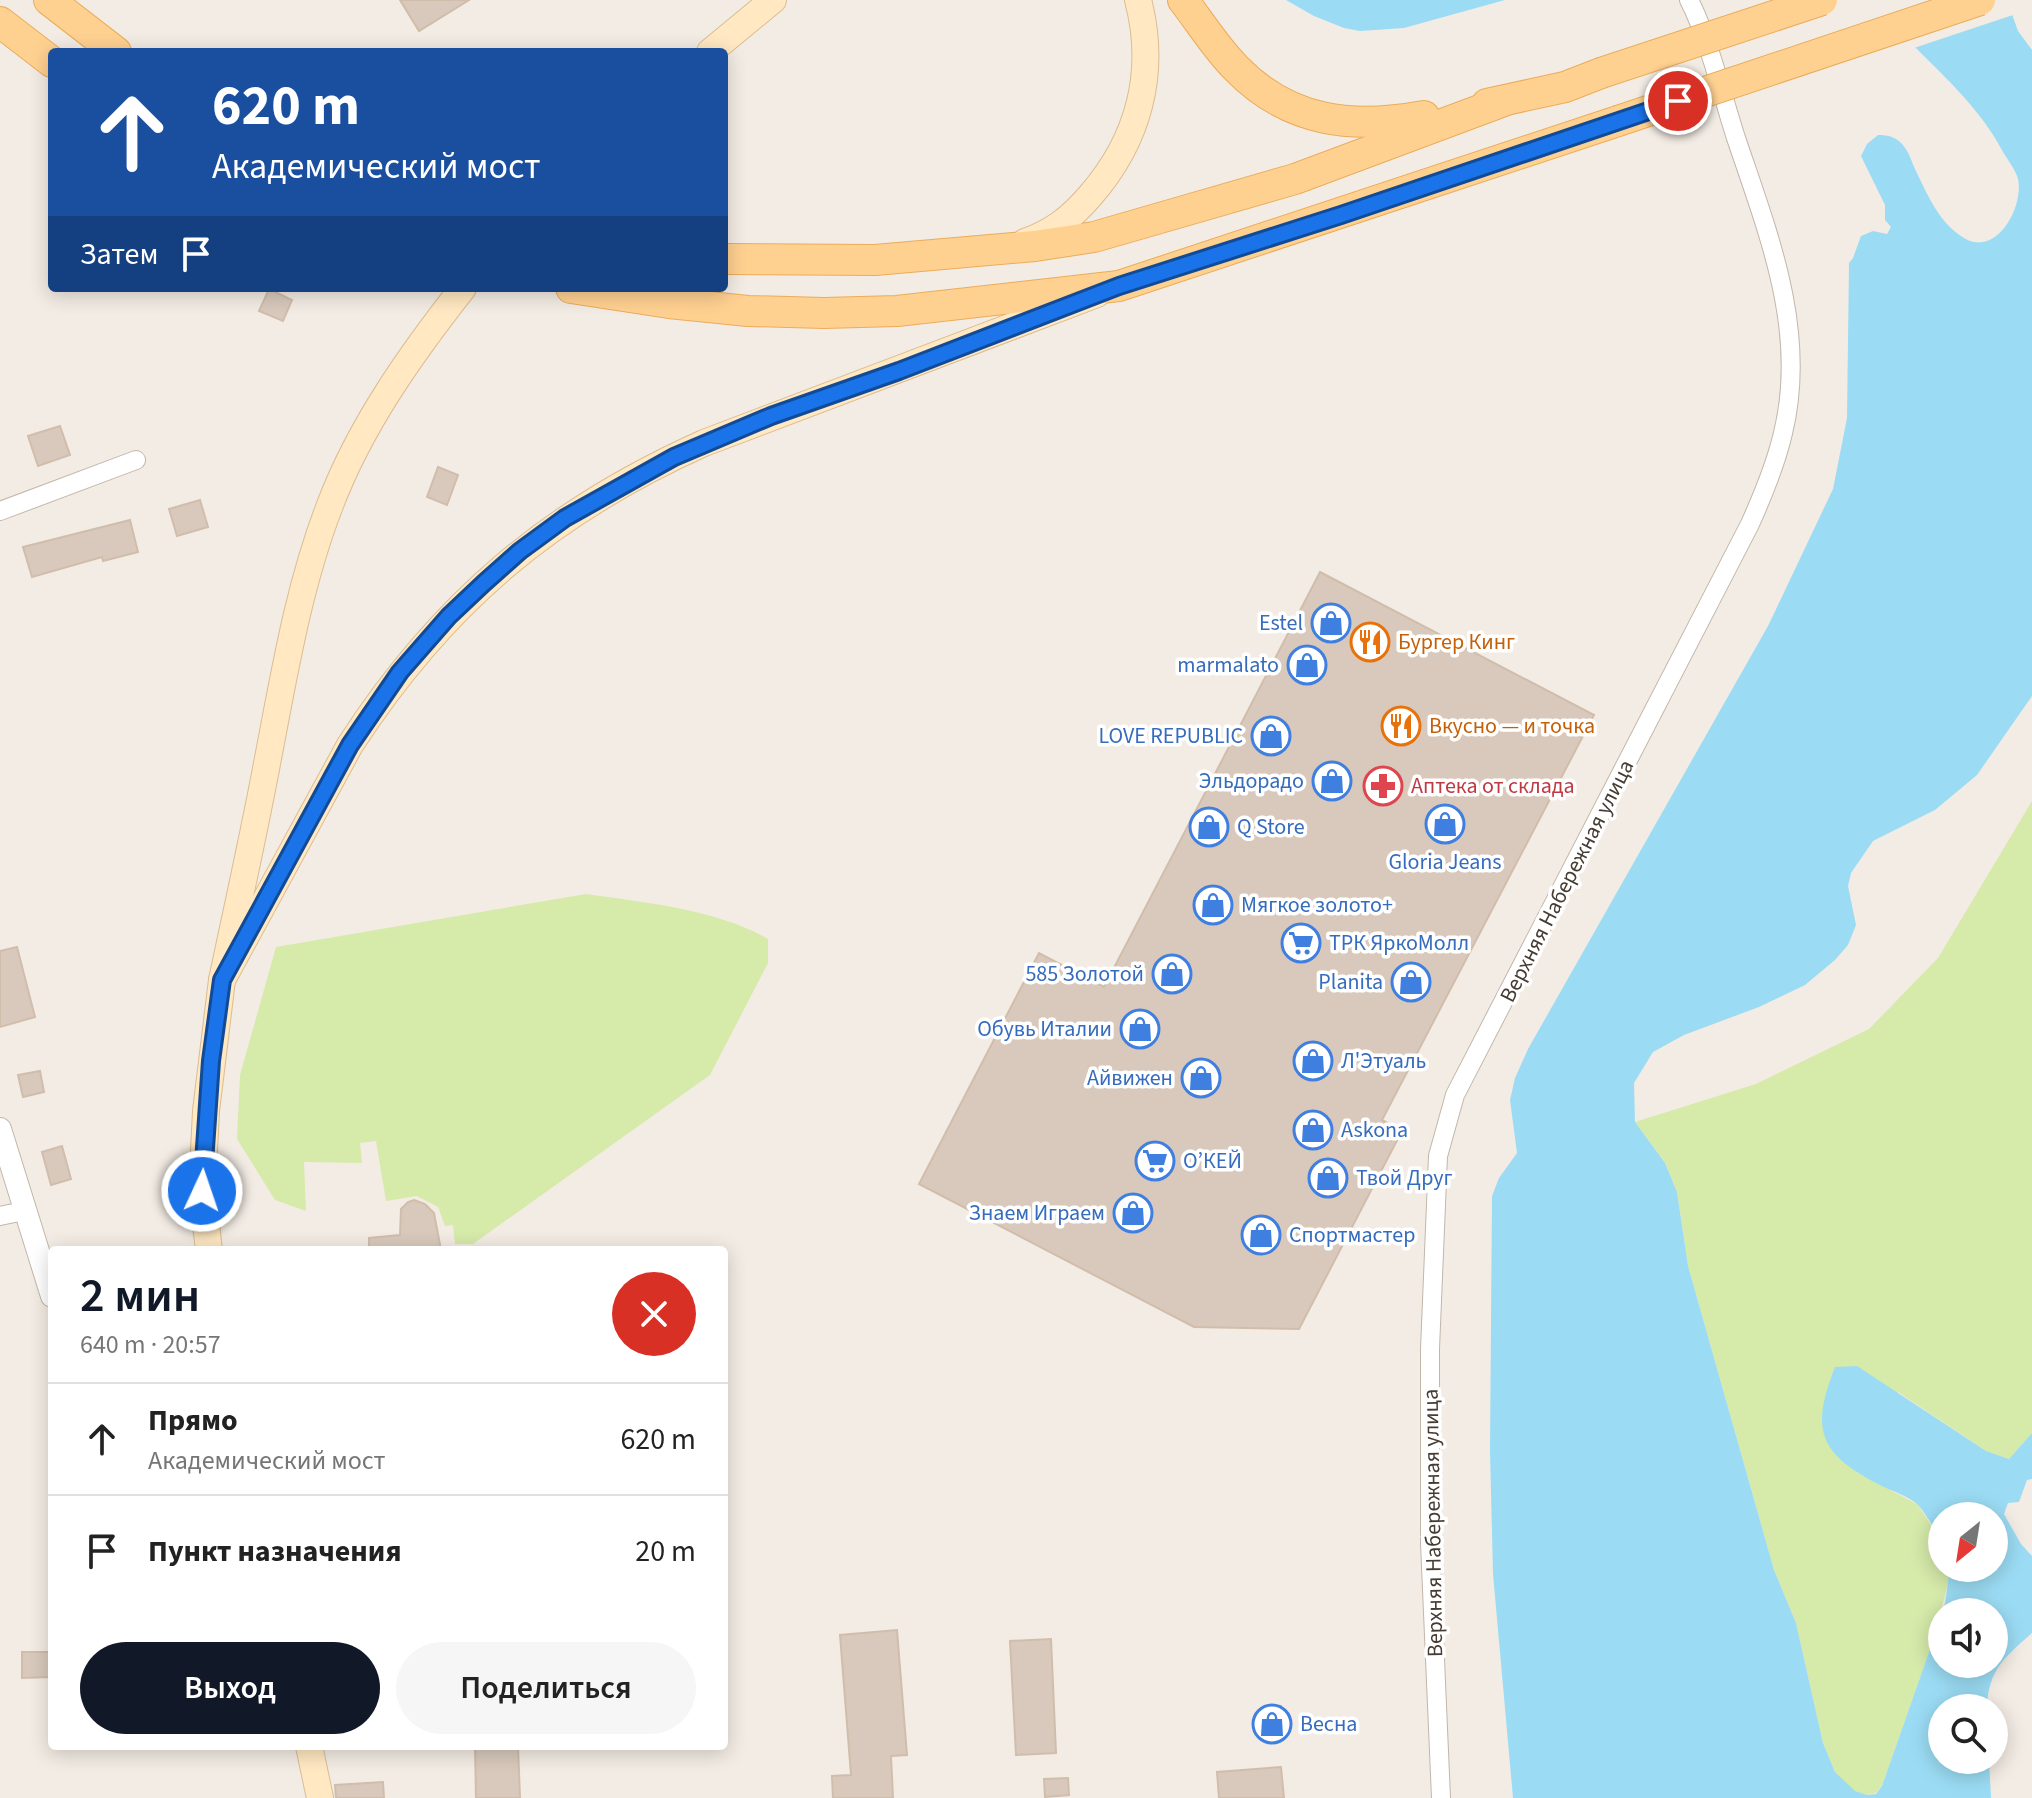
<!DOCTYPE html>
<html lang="ru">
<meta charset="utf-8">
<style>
body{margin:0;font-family:"Source Sans 3",sans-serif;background:#f6f6f6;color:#222;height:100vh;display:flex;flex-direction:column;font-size:30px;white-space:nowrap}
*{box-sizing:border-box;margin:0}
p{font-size:26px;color:#767676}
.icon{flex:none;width:44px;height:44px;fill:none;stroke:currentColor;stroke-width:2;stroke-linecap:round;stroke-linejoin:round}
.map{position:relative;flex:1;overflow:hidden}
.details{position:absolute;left:48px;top:1246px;width:680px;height:504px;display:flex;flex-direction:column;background:#fff;border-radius:8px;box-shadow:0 4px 20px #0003}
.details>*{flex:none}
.banner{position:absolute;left:48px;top:48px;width:680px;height:244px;border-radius:8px;box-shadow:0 4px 20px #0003;background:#1a4fa0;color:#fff;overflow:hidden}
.needle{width:52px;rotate:210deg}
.controls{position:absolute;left:1928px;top:1502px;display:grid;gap:16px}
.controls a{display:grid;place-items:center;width:80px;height:80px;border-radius:50%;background:#fff;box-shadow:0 4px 20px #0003;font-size:40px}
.pin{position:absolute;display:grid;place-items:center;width:68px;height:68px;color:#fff;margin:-34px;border:4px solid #fff;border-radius:50%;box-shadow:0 2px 8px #0007}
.me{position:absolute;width:88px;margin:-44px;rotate:3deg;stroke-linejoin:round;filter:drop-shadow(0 0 6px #0008)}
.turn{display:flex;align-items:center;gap:28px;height:168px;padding:0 32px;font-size:36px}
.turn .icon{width:104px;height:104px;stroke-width:2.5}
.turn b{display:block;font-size:56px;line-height:68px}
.then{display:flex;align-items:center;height:76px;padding:0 32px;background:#0003;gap:16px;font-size:30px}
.round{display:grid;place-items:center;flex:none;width:84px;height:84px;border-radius:42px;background:#f6f6f6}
.overview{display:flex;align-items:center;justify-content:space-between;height:136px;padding:0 32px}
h1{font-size:48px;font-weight:600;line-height:60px;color:#111827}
.button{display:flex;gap:16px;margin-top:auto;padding:16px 32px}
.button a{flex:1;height:92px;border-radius:48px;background:#111827;color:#fff;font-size:32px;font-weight:600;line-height:92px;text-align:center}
.button a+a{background:#f6f6f6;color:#222}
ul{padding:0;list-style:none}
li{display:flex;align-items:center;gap:24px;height:112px;padding:0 32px;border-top:2px solid #e0e0e0}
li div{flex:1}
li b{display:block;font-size:30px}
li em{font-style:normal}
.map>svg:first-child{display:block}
.green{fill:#d6eaaa}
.water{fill:#9bdcf4;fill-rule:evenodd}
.pier{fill:#f3ece4}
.building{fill:#d8c9bc;stroke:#d1bdab;stroke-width:2}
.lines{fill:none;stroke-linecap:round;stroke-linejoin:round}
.minor-casing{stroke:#c2b6a9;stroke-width:20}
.tertiary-casing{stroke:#c2b6a9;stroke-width:24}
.secondary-casing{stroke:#dabd92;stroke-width:28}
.primary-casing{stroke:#ebac5a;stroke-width:32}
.minor{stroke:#fff;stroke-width:18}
.tertiary{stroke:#fff;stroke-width:22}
.secondary{stroke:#ffe8c2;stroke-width:26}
.primary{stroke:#ffd191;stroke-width:30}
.primary-bridge-casing{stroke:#ebac5a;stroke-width:32;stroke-linecap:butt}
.primary-bridge{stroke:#ffd191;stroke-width:30}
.route-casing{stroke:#114b97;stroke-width:20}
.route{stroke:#1a73e8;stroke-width:14}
.labels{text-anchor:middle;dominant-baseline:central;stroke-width:7;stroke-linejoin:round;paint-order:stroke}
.shop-label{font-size:22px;fill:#366cbe;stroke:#fff;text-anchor:end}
.food-label{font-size:22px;fill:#c56008;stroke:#fff;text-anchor:start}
.health-label{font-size:22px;fill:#be3a42;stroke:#fff;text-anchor:start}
.street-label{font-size:22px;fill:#453c33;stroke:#fff}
</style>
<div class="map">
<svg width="2032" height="1798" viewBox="0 0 2032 1798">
<rect width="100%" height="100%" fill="#f3ece4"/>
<g class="green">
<path d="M2032,801V1433L2009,1459L1986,1451L1898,1392L1856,1472L1917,1504L1942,1541V1568H1950L1951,1571L1935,1635L1882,1786L1876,1793L1867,1795L1854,1791L1835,1772L1823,1743L1796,1623L1774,1570L1688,1266L1677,1192L1665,1163L1635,1122L1756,1084L1869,1029L1938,958Z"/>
<path d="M586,894C643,902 719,910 768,939V963L710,1075L473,1244H455L453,1225L445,1226L438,1207L417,1196L386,1201L376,1141L360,1143L362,1163L304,1162L306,1211L275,1200L237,1139L240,1075L276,947Z"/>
</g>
<g class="water">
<path d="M1286,0H1505L1404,28L1360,31L1344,28L1314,16Z"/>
<path d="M2007,0L2018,31L2032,50V696L1977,775L1935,810L1873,841L1851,873L1848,886L1856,925L1848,945L1835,960L1805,985L1759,1007L1684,1035L1653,1052L1634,1083L1635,1122L1665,1163L1677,1192L1688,1266L1774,1570L1796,1623L1823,1743L1835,1772L1855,1791L1867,1795L1876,1794L1882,1786L1935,1635L1945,1603L1950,1568H1994V1516H1942V1541C1934,1529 1927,1515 1918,1505C1909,1496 1891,1491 1880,1485C1819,1454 1810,1430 1835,1367L1857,1366L1986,1451L2009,1459L2032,1433V1479L2027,1480L2019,1502L2008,1503L2004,1514L2021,1544L2032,1556V1633C2005,1657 1988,1670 1987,1708H1942V1760H1989L1991,1798H1513L1493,1574L1490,1450L1492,1196L1499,1178L1517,1153L1510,1100L1515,1078L1528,1049L1768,626L1833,489L1847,418L1849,263L1853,258L1861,236L1873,231L1887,234L1891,227L1885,220V205L1861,156L1867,144L1878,135C1886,135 1894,136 1900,142C1908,149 1911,160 1915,169C1927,194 1939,223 1964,238C1997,258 2024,206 2018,179C2016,171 2008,160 2003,152C1980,107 1939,72 1904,36ZM1942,1612H1994V1664H1942Z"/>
</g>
<path class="pier" d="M1856,0H2012L2016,14L1911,49Z"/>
<g class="building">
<path d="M400,0H469L419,31Z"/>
<path d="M269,289L292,300L283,321L259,311Z"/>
<path d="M60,426L70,455L38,466L28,436Z"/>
<path d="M438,467L458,475L447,505L427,497Z"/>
<path d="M200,500L208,527L177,536L169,509Z"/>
<path d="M130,520L138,552L103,561L102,557L32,577L23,547Z"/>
<path d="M1320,572L1594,715L1382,1120L1402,1131L1299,1329L1194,1327L919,1184L1039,953L1104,987Z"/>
<path d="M17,947L35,1017L0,1027V951Z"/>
<path d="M40,1071L44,1092L23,1097L18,1075Z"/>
<path d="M62,1146L71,1179L51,1185L42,1152Z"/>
<path d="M414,1200L425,1204L434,1213L441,1250H369V1238L400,1235L401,1209L408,1202Z"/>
<path d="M897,1630L907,1755L891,1756L893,1798H833L832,1776L851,1775L840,1635Z"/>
<path d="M1051,1639L1056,1753L1016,1755L1010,1641Z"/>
<path d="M22,1652H52V1677L22,1678Z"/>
<path d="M1281,1706L1284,1730L1266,1732L1263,1707Z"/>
<path d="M475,1746H518L520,1798H476Z"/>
<path d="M1281,1767L1284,1798H1219L1217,1772Z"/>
<path d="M1068,1778L1069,1795L1045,1797L1044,1779Z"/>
<path d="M383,1782L384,1798H336L335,1785Z"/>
</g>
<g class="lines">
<defs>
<g id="minor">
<path d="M0,511L136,460"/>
<path d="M0,1216L24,1211"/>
<path d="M1441,1798L1430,1543V1349L1438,1156L1455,1095L1750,524C1763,495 1776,464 1783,433C1808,331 1768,233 1736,138C1722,95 1709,39 1689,0"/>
</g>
<path id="tertiary" d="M0,1129L52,1296"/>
<g id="secondary">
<path d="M710,52L773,0"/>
<path d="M1025,242C1053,232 1071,218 1090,196C1139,140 1157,72 1138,0"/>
<path d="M222,980L350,745C442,603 550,512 704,443L1097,294"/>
<path d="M209,1250L202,1191L206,1111L222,980C238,904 255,829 269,753C285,670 299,585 330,505C360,426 411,354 463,288"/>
<path d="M309,1746L320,1798"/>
</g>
<g id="primary">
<path d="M49,0L116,52"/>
<path d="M1183,0C1200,22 1216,48 1236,68C1289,123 1353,129 1424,116"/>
<path d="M0,22L52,62"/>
<path d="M1487,104L1565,87L1601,73"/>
<path d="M724,259L875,260L1035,246L1094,237L1295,179L1504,101"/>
<path d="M571,288L669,303L748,311L824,313L897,311L1119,286L1618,121"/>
</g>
</defs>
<use href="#minor" class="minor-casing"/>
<use href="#tertiary" class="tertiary-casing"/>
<use href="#secondary" class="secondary-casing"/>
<use href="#primary" class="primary-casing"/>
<use href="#minor" class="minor"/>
<use href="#tertiary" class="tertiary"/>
<use href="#secondary" class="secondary"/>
<use href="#primary" class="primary"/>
<defs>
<g id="primary-bridge">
<path d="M1601,73L1822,0"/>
<path d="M1618,121L1980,0"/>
</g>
</defs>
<use href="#primary-bridge" class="primary-bridge-casing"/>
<use href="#primary-bridge" class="primary-bridge"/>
</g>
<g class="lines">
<defs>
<path id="route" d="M202,1191L211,1061L222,980L350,745L400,672L449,616L484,583L520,551L565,518L674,457L771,416L899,371L1119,286L1341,215L1678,101"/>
</defs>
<use href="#route" class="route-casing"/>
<use href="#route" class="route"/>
</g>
<defs>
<symbol id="shop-ring" viewBox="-11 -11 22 22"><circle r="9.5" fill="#fff" stroke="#3f7fe0" stroke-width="1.5"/><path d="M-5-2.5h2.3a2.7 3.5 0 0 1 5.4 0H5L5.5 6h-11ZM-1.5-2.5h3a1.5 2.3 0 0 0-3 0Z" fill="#3f7fe0"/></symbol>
<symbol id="restaurant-ring" viewBox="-11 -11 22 22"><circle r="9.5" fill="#fff" stroke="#e8710a" stroke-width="1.5"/><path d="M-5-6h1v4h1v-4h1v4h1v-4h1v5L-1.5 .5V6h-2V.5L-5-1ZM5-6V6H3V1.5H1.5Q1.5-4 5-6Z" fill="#e8710a"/></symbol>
<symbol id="pharmacy-ring" viewBox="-11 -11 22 22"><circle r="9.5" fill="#fff" stroke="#e0444e" stroke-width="1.5"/><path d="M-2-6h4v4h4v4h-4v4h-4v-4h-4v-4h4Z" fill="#e0444e"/></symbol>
<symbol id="supermarket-ring" viewBox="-11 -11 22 22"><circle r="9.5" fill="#fff" stroke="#3f7fe0" stroke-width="1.5"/><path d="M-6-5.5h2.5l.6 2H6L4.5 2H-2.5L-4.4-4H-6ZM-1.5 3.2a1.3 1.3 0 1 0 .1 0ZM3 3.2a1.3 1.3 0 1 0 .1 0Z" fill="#3f7fe0"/></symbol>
</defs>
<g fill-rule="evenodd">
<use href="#shop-ring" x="1309" y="601" width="44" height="44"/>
<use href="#restaurant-ring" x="1348" y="620" width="44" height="44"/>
<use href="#shop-ring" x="1285" y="643" width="44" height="44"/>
<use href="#restaurant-ring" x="1379" y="704" width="44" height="44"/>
<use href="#shop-ring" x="1249" y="714" width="44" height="44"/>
<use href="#shop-ring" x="1310" y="759" width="44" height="44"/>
<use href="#pharmacy-ring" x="1361" y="764" width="44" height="44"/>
<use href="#shop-ring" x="1423" y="802" width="44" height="44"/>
<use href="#shop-ring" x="1187" y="805" width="44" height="44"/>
<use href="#shop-ring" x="1191" y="883" width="44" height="44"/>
<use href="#supermarket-ring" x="1279" y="921" width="44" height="44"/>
<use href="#shop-ring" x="1150" y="952" width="44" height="44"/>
<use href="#shop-ring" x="1389" y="960" width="44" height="44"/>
<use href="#shop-ring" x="1118" y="1007" width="44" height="44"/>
<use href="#shop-ring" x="1291" y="1039" width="44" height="44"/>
<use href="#shop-ring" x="1179" y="1056" width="44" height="44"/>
<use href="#shop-ring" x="1291" y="1108" width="44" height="44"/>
<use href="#supermarket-ring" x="1133" y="1139" width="44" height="44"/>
<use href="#shop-ring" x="1306" y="1156" width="44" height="44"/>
<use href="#shop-ring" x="1111" y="1191" width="44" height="44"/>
<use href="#shop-ring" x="1239" y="1213" width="44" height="44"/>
<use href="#shop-ring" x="1250" y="1702" width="44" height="44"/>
</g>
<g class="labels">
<g class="shop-label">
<text x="1303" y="623">Estel</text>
<text x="1279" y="665">marmalato</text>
<text x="1243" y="736">LOVE REPUBLIC</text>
<text x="1304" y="781">Эльдорадо</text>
<text x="1237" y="827" text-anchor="start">Q Store</text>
<text x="1445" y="862" text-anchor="middle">Gloria Jeans</text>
<text x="1241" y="905" text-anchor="start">Мягкое золото+</text>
<text x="1329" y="943" text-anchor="start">ТРК ЯркоМолл</text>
<text x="1144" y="974">585 Золотой</text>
<text x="1383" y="982">Planita</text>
<text x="1112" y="1029">Обувь Италии</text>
<text x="1341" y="1061" text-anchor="start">Л'Этуаль</text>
<text x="1173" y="1078">Айвижен</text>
<text x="1341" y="1130" text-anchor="start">Askona</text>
<text x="1183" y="1161" text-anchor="start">О’КЕЙ</text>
<text x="1356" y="1178" text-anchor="start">Твой Друг</text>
<text x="1105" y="1213">Знаем Играем</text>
<text x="1289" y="1235" text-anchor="start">Спортмастер</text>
<text x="1300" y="1724" text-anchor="start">Весна</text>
</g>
<g class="food-label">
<text x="1398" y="642">Бургер Кинг</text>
<text x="1429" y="726">Вкусно — и точка</text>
</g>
<g class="health-label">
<text x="1411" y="786">Аптека от склада</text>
</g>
<g class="street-label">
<text transform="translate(1567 881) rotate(-63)">Верхняя Набережная улица</text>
<text transform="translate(1433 1523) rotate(-91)">Верхняя Набережная улица</text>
</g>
</g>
</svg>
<div class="controls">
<a><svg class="needle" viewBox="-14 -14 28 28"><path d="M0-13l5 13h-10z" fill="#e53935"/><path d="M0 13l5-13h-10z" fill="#767676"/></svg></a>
<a><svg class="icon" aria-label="sound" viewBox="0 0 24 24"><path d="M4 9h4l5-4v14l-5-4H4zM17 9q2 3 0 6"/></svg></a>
<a><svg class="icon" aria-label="search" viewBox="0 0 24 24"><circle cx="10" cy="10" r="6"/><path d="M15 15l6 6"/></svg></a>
</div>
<div class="pin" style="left:1678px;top:101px;background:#d93025"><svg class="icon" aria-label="arrive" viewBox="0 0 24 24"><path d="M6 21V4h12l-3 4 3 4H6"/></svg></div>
<svg class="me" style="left:202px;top:1191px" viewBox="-20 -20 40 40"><circle r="17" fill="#1a73e8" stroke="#fff" stroke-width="3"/><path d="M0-11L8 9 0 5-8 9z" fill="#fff"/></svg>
<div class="banner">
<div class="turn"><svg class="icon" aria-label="ahead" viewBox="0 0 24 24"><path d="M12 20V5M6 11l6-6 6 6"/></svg><div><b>620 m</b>Академический мост</div></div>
<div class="then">Затем<svg class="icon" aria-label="arrive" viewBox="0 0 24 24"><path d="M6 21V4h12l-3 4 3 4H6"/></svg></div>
</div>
<section class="details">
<div class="overview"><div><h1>2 мин</h1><p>640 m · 20:57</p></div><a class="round" style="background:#d93025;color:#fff"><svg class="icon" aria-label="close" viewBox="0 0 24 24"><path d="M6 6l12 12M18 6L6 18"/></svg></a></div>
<ul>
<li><svg class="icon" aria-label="ahead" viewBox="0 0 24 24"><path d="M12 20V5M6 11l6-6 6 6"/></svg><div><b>Прямо</b><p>Академический мост</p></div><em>620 m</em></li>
<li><svg class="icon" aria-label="arrive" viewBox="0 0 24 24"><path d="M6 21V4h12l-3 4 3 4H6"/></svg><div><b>Пункт назначения</b></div><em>20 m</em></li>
</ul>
<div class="button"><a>Выход</a><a>Поделиться</a></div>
</section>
</div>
